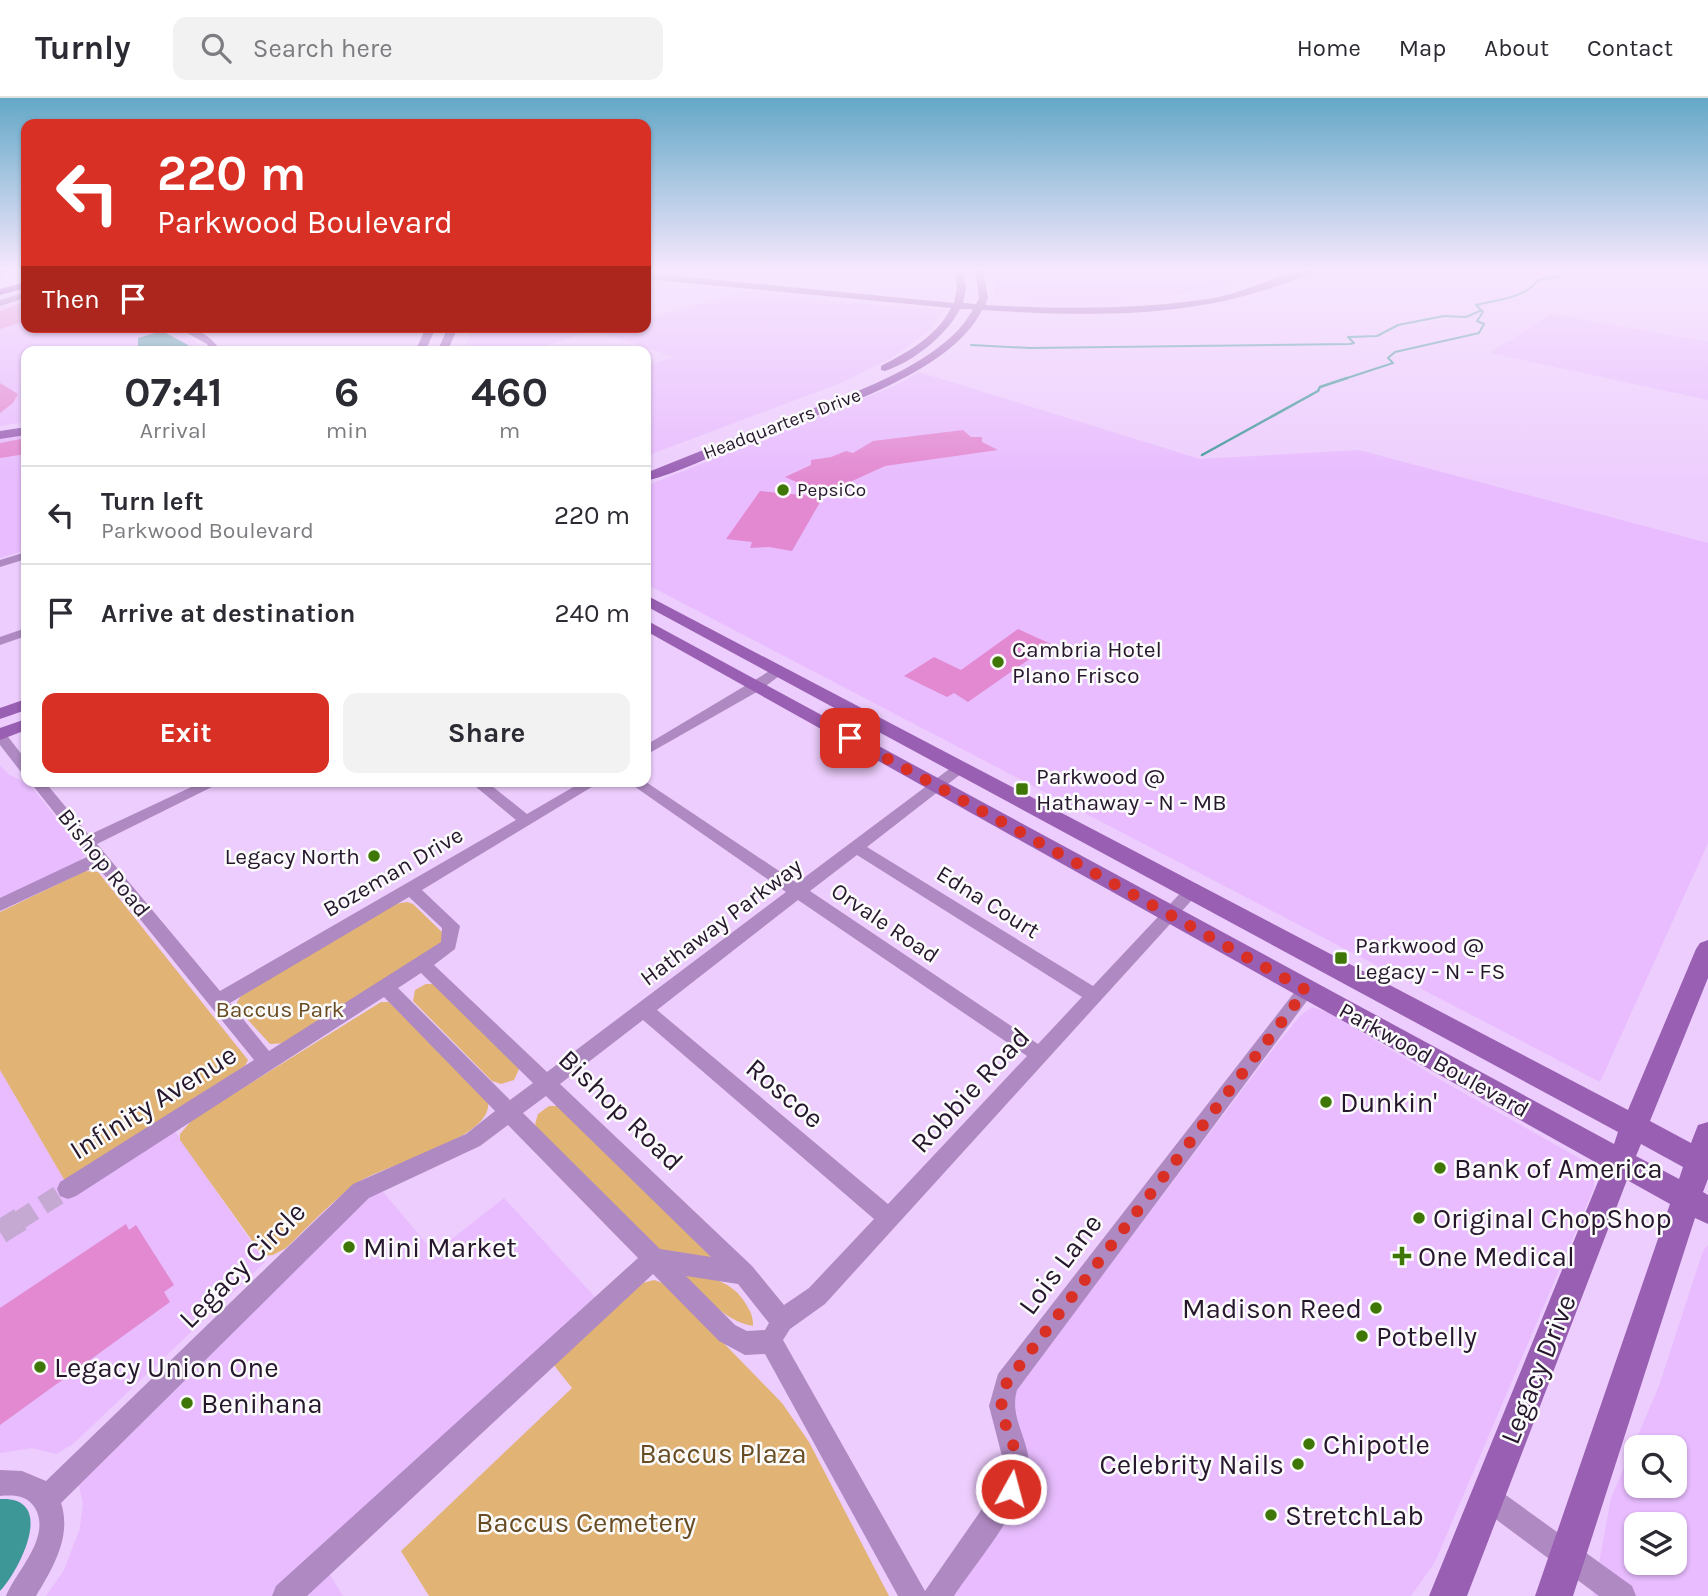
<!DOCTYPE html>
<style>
body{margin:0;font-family:Karla,sans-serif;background:#f2f2f3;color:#2b2b33;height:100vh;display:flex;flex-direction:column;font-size:26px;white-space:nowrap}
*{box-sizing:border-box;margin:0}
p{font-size:23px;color:#7c7c81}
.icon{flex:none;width:38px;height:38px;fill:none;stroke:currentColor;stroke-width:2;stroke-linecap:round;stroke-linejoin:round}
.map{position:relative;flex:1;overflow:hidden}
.details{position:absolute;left:21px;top:248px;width:630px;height:441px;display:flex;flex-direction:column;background:#fff;border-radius:14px;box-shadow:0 2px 5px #0004}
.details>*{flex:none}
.top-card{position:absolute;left:21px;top:21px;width:630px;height:214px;border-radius:14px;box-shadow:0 2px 5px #0004;background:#d93025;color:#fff;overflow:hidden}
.fabs{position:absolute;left:1624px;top:1337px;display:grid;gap:14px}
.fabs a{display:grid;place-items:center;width:63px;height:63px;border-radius:14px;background:#fff;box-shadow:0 2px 5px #0004;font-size:35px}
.pin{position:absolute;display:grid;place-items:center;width:60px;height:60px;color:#fff;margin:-30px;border-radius:14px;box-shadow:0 4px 10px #0006}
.me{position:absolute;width:77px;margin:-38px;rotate:7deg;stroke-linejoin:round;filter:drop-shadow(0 0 5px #0008)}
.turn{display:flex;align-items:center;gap:24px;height:147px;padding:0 21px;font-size:32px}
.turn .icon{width:91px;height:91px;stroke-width:2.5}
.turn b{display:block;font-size:49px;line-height:60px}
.then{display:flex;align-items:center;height:66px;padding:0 21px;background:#0003;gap:14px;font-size:26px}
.eta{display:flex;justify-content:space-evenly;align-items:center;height:119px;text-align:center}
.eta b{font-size:42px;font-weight:700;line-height:49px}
.button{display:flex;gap:14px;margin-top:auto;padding:14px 21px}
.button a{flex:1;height:80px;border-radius:14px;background:#d93025;color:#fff;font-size:28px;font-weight:700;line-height:80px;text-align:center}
.button a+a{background:#f2f2f3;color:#2b2b33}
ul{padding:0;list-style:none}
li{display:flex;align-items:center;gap:21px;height:98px;padding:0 21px;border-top:2px solid #e1e1e2}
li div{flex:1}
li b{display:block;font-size:26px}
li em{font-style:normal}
header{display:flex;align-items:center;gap:42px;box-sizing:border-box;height:98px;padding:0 35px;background:#fff;border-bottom:2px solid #e1e1e2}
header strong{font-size:33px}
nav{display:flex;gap:38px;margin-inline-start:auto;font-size:24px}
.search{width:490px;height:63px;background:#f2f2f3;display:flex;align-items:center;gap:18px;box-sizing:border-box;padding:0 24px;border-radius:14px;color:#7c7c81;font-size:26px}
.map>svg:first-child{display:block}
.built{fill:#e8bcfe;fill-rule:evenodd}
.green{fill:#e1b475}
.water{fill:#3c9796}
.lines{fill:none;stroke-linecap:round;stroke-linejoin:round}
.stream-far1{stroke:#3c9796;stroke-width:2}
.stream{stroke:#3c9796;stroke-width:2.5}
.building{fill:#e389d1}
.street-tunnel-far1{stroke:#c5a9d3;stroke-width:19;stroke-dasharray:19 10;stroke-linecap:butt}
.street-tunnel{stroke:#c5a9d3;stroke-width:24;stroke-dasharray:24 12;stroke-linecap:butt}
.street{fill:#af89c2;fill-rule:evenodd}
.secondary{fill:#995fb3;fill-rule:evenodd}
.highway{fill:#79159d;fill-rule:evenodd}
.route{stroke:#d93025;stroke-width:12;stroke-dasharray:0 21.6}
.poi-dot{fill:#3f7707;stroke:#fbfbfb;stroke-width:2.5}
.labels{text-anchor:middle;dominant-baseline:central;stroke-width:5;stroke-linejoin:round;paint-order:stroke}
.far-street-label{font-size:19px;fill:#26172d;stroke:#fbfbfb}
.far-poi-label{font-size:19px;fill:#26172d;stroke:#fbfbfb;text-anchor:start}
.poi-label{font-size:23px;fill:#26172d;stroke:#fbfbfb;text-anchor:start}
.street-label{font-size:23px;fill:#26172d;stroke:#fbfbfb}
.park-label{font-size:23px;fill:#684c23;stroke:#fbfbfb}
.near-street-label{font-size:28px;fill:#26172d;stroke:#fbfbfb}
.near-poi-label{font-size:28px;fill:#26172d;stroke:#fbfbfb;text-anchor:start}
.near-park-label{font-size:28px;fill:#684c23;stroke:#fbfbfb}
</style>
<header>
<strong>Turnly</strong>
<div class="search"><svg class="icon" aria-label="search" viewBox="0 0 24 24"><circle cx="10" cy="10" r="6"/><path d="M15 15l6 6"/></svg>Search here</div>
<nav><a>Home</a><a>Map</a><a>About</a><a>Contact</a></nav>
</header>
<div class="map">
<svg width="1708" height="1498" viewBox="0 0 1708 1498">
<rect width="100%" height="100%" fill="#edcdfd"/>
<g class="built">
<path d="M988,172H1267L1224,187L1181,196L1125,203L1061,205L993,201L995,186Z"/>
<path d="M748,193L828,203L944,212L930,232L890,261L843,284L646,358V268L673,259L600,234L618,229H646V221Z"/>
<path d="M26,201V229H170L196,243L203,254H26V324L0,328V209Z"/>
<path d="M1551,216L1708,244V302L1490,255Z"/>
<path d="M473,229H603L528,254H463Z"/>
<path d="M919,274L1200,361L1359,352L1708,445V745L1600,984L646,486V388L894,288Z"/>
<path d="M26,336V452L0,460V341Z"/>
<path d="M0,667L8,676L30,687L85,756L81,762L0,803Z"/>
<path d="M1312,909L1327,914L1446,985L1579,1060L1588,1067L1594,1079V1090L1435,1464L1411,1498H954L1007,1423L1022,1396L1024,1378L1010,1322L1015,1293L1277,946L1301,917Z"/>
<path d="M0,972L65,1083L166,1020L265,1164L73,1346L56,1356L32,1350L0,1355Z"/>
<path d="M380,1090L434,1155L504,1100L595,1199L316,1454L343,1498H46L64,1472L80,1430L83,1406L77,1378Z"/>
<path d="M1708,1147V1498H1593L1611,1400L1659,1288L1703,1153ZM1636,1349H1675V1388H1636ZM1636,1426H1675V1465H1636Z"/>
</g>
<g class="green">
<path d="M85,773L98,774L248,962L245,968L65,1083L0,972V814Z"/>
<path d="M407,804L413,806L444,836L441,845L286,945L270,946L237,910V904L243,895L395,806Z"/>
<path d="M426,886H436L520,969L514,982L501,986L492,983L413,903L415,892Z"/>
<path d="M381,904H389L488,1003C495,1041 382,1067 357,1085C332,1103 309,1128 286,1150L273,1157L263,1158L180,1042V1036L193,1021Z"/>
<path d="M549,1008H560L711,1158L708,1161L664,1154L659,1151L537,1030L535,1026L538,1016Z"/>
<path d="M679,1172C704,1179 729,1180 744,1203C750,1213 753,1216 753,1228C722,1223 701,1193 679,1172Z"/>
<path d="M654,1182L666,1186L782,1305L809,1344L889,1498H429L401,1453L572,1290L553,1266L643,1185Z"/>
</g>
<g class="water">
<path d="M162,233L188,247L192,254H138V240Z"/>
<path d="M0,1401C58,1398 19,1473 0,1493Z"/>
</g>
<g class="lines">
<g class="stream-far1">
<path d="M1691,172L1708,176"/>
<path d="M971,247L1030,250L1350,246L1354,245L1348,239L1377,238L1398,227L1444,218L1466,219L1482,212"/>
<path d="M1341,282L1393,265L1388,260L1395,254L1479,235L1484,226L1477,223L1483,214L1476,207C1495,202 1526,200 1538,182L1556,179L1570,172"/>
</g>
<path class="stream" d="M1202,357L1318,293L1320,289L1347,280"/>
</g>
<g class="building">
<path d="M26,203V223L0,231V213Z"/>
<path d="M0,285L18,296L13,305L0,315Z"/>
<path d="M963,332L971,339H982V344L998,352L885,368L824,396L785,379L811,367V362L831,359L846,353L853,355L873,343Z"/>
<path d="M26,340V356L0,360V345Z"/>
<path d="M760,393L823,399L792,453L769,449L750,450L752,444L726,441Z"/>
<path d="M1018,531L1051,546L968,604L954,595L947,599L904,578L934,559L961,572Z"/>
<path d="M126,1126L129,1132L136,1127L174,1187L164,1194L170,1204L0,1327V1210Z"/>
</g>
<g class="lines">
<path class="street-tunnel-far1" d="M18,1123L68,1091"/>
<path class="street-tunnel" d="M0,1134L21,1121"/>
<g class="street">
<path d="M26,454V461L0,469V462Z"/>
<path d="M26,530V538L0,547V539Z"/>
<path d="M778,568L783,569V575L762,591L646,657V647Z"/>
<path d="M0,634L5,635L26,662V675L21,674L0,647Z"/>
<path d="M961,664L968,669L966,672L867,749L1093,888L1187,788H1199L1201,792L825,1206L790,1231L783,1242L925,1493L1000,1385L1002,1358L989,1308L998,1276L1300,887L1306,885L1312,887L1315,892L1017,1292C1009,1319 1028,1339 1029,1366C1029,1403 975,1466 954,1498H898L765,1256L745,1257L719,1243L653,1176L307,1498H272L276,1488L638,1160L508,1027L480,1048L369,1100L61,1405C72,1438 53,1470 36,1498H6C16,1473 52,1439 35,1410C27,1397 14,1397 0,1398V1372L22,1373L46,1383L353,1086L466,1036L495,1013L384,899L76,1098L68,1101L60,1098L57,1091L60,1084L254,962L97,768L0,813V800L89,758L30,684H45L89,737L202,684H222L97,746L220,893L516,722L470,684H487L527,716L582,684H600L422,792L460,828L455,851L434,867L547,974L786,794L628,684H646L797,785L956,666ZM857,757L1082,899L1038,946L810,793ZM409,799L442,830L441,844L269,953L230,905ZM798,802L1027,958L888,1106L657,912ZM421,875L533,985L510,1002L398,890ZM643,922L874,1121L809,1190L784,1207L752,1168L560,986ZM546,998L711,1159L660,1151L523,1015ZM686,1178L738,1186L769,1225L765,1232L747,1233L735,1227Z"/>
<path d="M1487,1386L1496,1390L1632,1488L1636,1498H1599L1478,1408L1474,1399L1478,1390Z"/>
</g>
<g class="secondary">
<path d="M955,172H963L966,189L963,205L976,206L979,200L975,172H983L988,200L985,207C1061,211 1138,212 1214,200C1247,194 1284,172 1316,172C1303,180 1286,185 1271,190C1178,221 1079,218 982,212C950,279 812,318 745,344C713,357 679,375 646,383V375C687,358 729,342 771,326C829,304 944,269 973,211H960C946,238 914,263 885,273L881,272V268C908,254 937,238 951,210L646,181V175L954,205L957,189Z"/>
<path d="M26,194V200L0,208V202Z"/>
<path d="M176,229C195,229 212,237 221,254H211L207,246Z"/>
<path d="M426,229H436L425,254H415Z"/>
<path d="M448,229H458L447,254H437Z"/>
<path d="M26,329V337L0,341V333Z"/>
<path d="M646,497L1628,1012L1696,851L1700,845L1708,842V880L1650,1023L1691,1045L1698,1027L1708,1024V1081L1703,1094L1708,1097V1126L1695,1120L1573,1498H1535L1670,1106L1627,1082L1467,1498H1429L1604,1069L646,533V522L1614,1046L1618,1034L646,508ZM1641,1046L1683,1069L1679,1081L1636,1058Z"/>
<path d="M26,601V612L0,621V610Z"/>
<path d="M26,621V632L0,642V630Z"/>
</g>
<g class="highway">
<path d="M0,172H12L0,177Z"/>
<path d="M26,184V190L0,197V191Z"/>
</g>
</g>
<linearGradient id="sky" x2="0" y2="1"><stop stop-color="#63a8c7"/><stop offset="0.45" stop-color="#f7e8fe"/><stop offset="1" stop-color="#f7e8fe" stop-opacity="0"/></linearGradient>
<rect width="1708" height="382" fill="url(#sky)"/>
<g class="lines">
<path class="route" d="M850,640L1306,892L1007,1284C992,1323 1012,1325 1015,1358C1016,1370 1014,1380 1011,1391"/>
</g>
<g class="poi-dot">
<circle cx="783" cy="392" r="7"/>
<circle cx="998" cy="564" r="7"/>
<rect x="1015" y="684" width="14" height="14" rx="3.5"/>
<circle cx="374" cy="758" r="7"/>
<rect x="1334" y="853" width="14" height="14" rx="3.5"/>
<circle cx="1326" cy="1004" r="7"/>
<circle cx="1440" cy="1070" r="7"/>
<circle cx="1419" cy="1120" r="7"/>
<circle cx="349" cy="1149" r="7"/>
<path d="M1398.5 1147.5h7v7h7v7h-7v7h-7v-7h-7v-7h7z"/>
<circle cx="1376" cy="1210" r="7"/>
<circle cx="1362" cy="1238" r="7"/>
<circle cx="40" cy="1269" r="7"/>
<circle cx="187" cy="1305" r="7"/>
<circle cx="1309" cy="1346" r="7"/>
<circle cx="1298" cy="1366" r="7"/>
<circle cx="1271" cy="1417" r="7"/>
</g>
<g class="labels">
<g class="far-street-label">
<text transform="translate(782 326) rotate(-21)">Headquarters Drive</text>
</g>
<g class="far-poi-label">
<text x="797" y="392">PepsiCo</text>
</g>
<g class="poi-label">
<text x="1012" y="551">Cambria Hotel<tspan x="1012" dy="26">Plano Frisco</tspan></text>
<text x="1036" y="678">Parkwood @<tspan x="1036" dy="26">Hathaway - N - MB</tspan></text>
<text x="360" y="758" text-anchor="end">Legacy North</text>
<text x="1355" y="847">Parkwood @<tspan x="1355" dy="26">Legacy - N - FS</tspan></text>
</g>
<g class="street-label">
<text transform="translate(104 765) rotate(51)">Bishop Road</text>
<text transform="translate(393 774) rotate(-30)">Bozeman Drive</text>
<text transform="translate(988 804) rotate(32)">Edna Court</text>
<text transform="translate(721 824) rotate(-37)">Hathaway Parkway</text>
<text transform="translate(885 825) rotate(34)">Orvale Road</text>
<text transform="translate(1434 962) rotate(29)">Parkwood Boulevard</text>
</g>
<g class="park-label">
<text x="280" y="911">Baccus Park</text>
</g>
<g class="near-street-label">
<text transform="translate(970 992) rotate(-47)">Robbie Road</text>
<text transform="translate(785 995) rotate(40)">Roscoe</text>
<text transform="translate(153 1004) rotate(-32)">Infinity Avenue</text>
<text transform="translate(621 1012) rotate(44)">Bishop Road</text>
<text transform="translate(1060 1166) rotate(-53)">Lois Lane</text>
<text transform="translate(242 1167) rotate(-45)">Legacy Circle</text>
<text transform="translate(1538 1271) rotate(-68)">Legacy Drive</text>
</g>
<g class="near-poi-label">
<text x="1340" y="1004">Dunkin'</text>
<text x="1454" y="1070">Bank of America</text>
<text x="1433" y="1120">Original ChopShop</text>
<text x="363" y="1149">Mini Market</text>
<text x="1418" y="1158">One Medical</text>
<text x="1362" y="1210" text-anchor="end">Madison Reed</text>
<text x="1376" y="1238">Potbelly</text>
<text x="54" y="1269">Legacy Union One</text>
<text x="201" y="1305">Benihana</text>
<text x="1323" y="1346">Chipotle</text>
<text x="1284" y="1366" text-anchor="end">Celebrity Nails</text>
<text x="1285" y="1417">StretchLab</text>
</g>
<g class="near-park-label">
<text x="723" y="1355">Baccus Plaza</text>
<text x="586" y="1424">Baccus Cemetery</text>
</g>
</g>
</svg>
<div class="fabs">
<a><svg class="icon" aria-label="search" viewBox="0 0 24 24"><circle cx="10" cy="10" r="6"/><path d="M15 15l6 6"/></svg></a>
<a><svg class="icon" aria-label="layers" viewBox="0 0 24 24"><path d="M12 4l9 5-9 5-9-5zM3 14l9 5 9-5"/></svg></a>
</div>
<div class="pin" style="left:850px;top:640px;background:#d93025"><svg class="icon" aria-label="arrive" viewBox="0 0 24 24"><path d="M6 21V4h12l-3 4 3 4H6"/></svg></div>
<svg class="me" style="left:1011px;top:1391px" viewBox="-20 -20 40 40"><circle r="17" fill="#d93025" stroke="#fff" stroke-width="3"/><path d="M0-11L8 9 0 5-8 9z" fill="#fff"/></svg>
<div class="top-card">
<div class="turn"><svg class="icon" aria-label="left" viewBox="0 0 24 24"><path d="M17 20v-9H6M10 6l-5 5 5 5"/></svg><div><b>220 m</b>Parkwood Boulevard</div></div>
<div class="then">Then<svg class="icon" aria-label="arrive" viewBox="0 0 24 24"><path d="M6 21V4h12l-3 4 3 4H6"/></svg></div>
</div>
<section class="details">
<div class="eta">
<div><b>07:41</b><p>Arrival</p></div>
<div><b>6</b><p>min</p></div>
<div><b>460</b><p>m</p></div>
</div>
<ul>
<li><svg class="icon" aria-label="left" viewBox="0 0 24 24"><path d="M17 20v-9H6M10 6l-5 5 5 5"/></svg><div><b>Turn left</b><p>Parkwood Boulevard</p></div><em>220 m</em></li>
<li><svg class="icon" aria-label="arrive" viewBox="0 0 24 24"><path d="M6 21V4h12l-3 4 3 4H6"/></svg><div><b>Arrive at destination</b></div><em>240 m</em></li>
</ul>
<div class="button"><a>Exit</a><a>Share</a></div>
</section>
</div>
